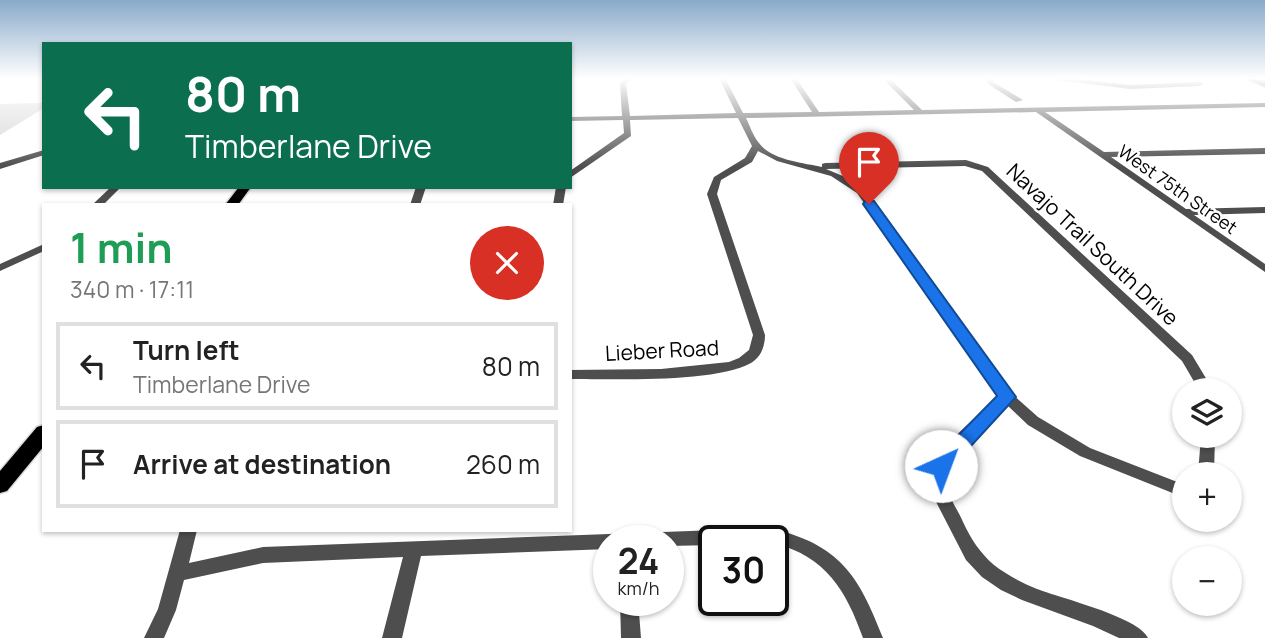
<!DOCTYPE html>
<meta charset="utf-8">
<style>
body{margin:0;font-family:Manrope,sans-serif;background:#f2f2f2;color:#222;height:100vh;display:flex;flex-direction:column;font-size:26px;white-space:nowrap}
*{box-sizing:border-box;margin:0}
p{font-size:23px;color:#767676}
.icon{flex:none;width:38px;height:38px;fill:none;stroke:currentColor;stroke-width:2;stroke-linecap:round;stroke-linejoin:round}
.map{position:relative;flex:1;overflow:hidden}
.panel{position:absolute;left:42px;top:203px;width:530px;height:329px;display:flex;flex-direction:column;background:#fff;border-radius:0px;box-shadow:0 2px 5px #0004}
.panel>*{flex:none}
.hud{position:absolute;left:42px;top:42px;width:530px;height:147px;border-radius:0px;box-shadow:0 2px 5px #0004;background:#0b6e4f;color:#fff;overflow:hidden}
.fabs{position:absolute;left:1172px;top:378px;display:grid;gap:14px}
.fabs a{display:grid;place-items:center;width:70px;height:70px;border-radius:50%;background:#fff;box-shadow:0 2px 5px #0004;font-size:35px}
.speed{position:absolute;left:593px;top:525px;display:flex;gap:14px;font-size:35px;font-weight:700;text-align:center}
.speed>*{display:grid;place-content:center;width:91px;height:91px;border-radius:50%;background:#fff;box-shadow:0 2px 5px #0004;line-height:1}
.speed small{font-size:18px;font-weight:400}
.speed .limit{border:4px solid #111;border-radius:10px;background:#fff;color:#111}
.pin{position:absolute;display:grid;place-items:center;width:60px;height:60px;color:#fff;margin:-72px -30px;border-radius:50% 50% 50% 0;rotate:-45deg;box-shadow:0 0 7px #0007}
.pin .icon{rotate:45deg}
.me{position:absolute;width:77px;margin:-38px;rotate:43deg;stroke-linejoin:round;filter:drop-shadow(0 0 5px #0008)}
.turn{display:flex;align-items:center;gap:24px;height:147px;padding:0 28px;font-size:32px}
.turn .icon{width:91px;height:91px;stroke-width:2.5}
.turn b{display:block;font-size:49px;line-height:60px}
.round{display:grid;place-items:center;flex:none;width:74px;height:74px;border-radius:37px;background:#f2f2f2}
.summary{display:flex;align-items:center;justify-content:space-between;height:119px;padding:0 28px}
h1{font-size:42px;font-weight:700;line-height:52px;color:#1e9e55}
ul{padding:0;list-style:none}
li{display:flex;align-items:center;gap:21px;height:88px;margin:0 14px 10px;padding:0 14px;border:4px solid #e0e0e0;border-radius:0px}
li div{flex:1}
li b{display:block;font-size:26px}
li em{font-style:normal}
.map>svg:first-child{display:block}
.green{fill:#d5d5d5}
.lines{fill:none;stroke-linecap:round;stroke-linejoin:round}
.major-casing{stroke:#dbdbdb;stroke-width:3}
.minor{fill:#4e4e4e;fill-rule:evenodd}
.major{fill:#000;fill-rule:evenodd}
.route{fill:#1a73e8;stroke:#114b97;stroke-width:2}
.labels{text-anchor:middle;dominant-baseline:central;stroke-width:5;stroke-linejoin:round;paint-order:stroke}
.far-street-label{font-size:18px;fill:#000;stroke:#fff}
.street-label{font-size:21px;fill:#000;stroke:#fff}
</style>
<div class="map">
<svg width="1265" height="638" viewBox="0 0 1265 638">
<rect width="100%" height="100%" fill="#fff"/>
<path class="green" d="M44,103V108L0,135V104Z"/>
<g class="lines">
<defs>
<g id="major">
<path d="M1246,78L1265,81V87L1247,80Z"/>
<path d="M239,187H251L238,205H225Z"/>
<path d="M44,425V446L7,491L0,493V471L37,427Z"/>
</g>
</defs>
<use href="#major" class="major-casing"/>
<g class="minor">
<path d="M626,78H633L626,84L630,116L736,113L719,78H725L743,113L812,112L790,78H796L819,112L914,110L882,78H889L922,110L1265,103V107L1045,112L1104,152L1265,148V154L1111,157L1186,209L1265,207V213L1194,215L1265,264V272L1036,112L746,118C750,126 753,136 759,143C771,160 803,163 822,167V164L825,163L966,160L988,167L1192,355L1213,390H1199L1182,361L982,171L965,166L826,169L850,179L863,189L1012,394L1038,417L1090,448L1185,485V498L1080,456L1028,425L1007,405C990,422 942,458 946,483C948,497 958,510 963,522C971,539 980,553 994,565C1007,575 1022,583 1037,589C1060,598 1139,617 1148,638H1119L1093,626L1022,600L1001,590L982,577L966,560L933,496C931,489 929,482 930,474C935,447 980,416 999,396L857,193L831,176L777,161L758,151L752,162L721,180L717,194L765,335C765,346 761,357 751,363C716,383 613,379 570,379V370L661,369L729,362L739,358L749,350L753,335L707,194L714,177L745,158L752,146L738,118L630,120L631,136L570,178V171L624,133L623,120L570,121V117L622,116L620,83Z"/>
<path d="M986,78H992L993,82L1023,100L1016,102L988,84Z"/>
<path d="M1053,78H1071L1130,85L1200,82L1203,84L1200,86L1130,89L1056,80Z"/>
<path d="M44,150V155L0,169V163Z"/>
<path d="M111,187H121L103,205H92Z"/>
<path d="M416,187H426L420,205H410Z"/>
<path d="M556,187H566L563,205H553Z"/>
<path d="M44,244V251L0,271V264Z"/>
<path d="M1201,436H1215L1214,474H1198Z"/>
<path d="M770,528C840,545 858,574 883,638H863C846,590 826,557 774,543V541H714V545L668,546V541H609V549L421,556L402,638H382L403,557L263,563L184,580L176,610L164,638H144L158,609L180,530H197L189,563L263,547Z"/>
<path d="M620,600H638L641,638H621Z"/>
</g>
<use href="#major" class="major"/>
</g>
<linearGradient id="sky" x2="0" y2="1"><stop stop-color="#89aaca"/><stop offset="0.47" stop-color="#fff"/><stop offset="1" stop-color="#fff" stop-opacity="0"/></linearGradient>
<rect width="1265" height="167" fill="url(#sky)"/>
<path class="route" d="M865,201H874L1016,397L948,471H934L931,466L934,460L997,396L863,204Z"/>
<g class="labels">
<g class="far-street-label">
<text transform="translate(1178 189) rotate(35)">West 75th Street</text>
</g>
<g class="street-label">
<text transform="translate(1093 244) rotate(43)">Navajo Trail South Drive</text>
<text transform="translate(662 350) rotate(-3)">Lieber Road</text>
</g>
</g>
</svg>
<div class="fabs">
<a><svg class="icon" aria-label="layers" viewBox="0 0 24 24"><path d="M12 4l9 5-9 5-9-5zM3 14l9 5 9-5"/></svg></a>
<a>+</a>
<a>−</a>
</div>
<div class="speed"><div>24<small>km/h</small></div><div class="limit">30</div></div>
<div class="pin" style="left:869px;top:204px;background:#d93025"><svg class="icon" aria-label="arrive" viewBox="0 0 24 24"><path d="M6 21V4h12l-3 4 3 4H6"/></svg></div>
<svg class="me" style="left:941px;top:466px" viewBox="-20 -20 40 40"><circle r="19" fill="#fff"/><path d="M0-13L10 11 0 6-10 11z" fill="#1a73e8"/></svg>
<div class="hud">
<div class="turn"><svg class="icon" aria-label="left" viewBox="0 0 24 24"><path d="M17 20v-9H6M10 6l-5 5 5 5"/></svg><div><b>80 m</b>Timberlane Drive</div></div>
</div>
<section class="panel">
<div class="summary"><div><h1>1 min</h1><p>340 m · 17:11</p></div><a class="round" style="background:#d93025;color:#fff"><svg class="icon" aria-label="close" viewBox="0 0 24 24"><path d="M6 6l12 12M18 6L6 18"/></svg></a></div>
<ul>
<li><svg class="icon" aria-label="left" viewBox="0 0 24 24"><path d="M17 20v-9H6M10 6l-5 5 5 5"/></svg><div><b>Turn left</b><p>Timberlane Drive</p></div><em>80 m</em></li>
<li><svg class="icon" aria-label="arrive" viewBox="0 0 24 24"><path d="M6 21V4h12l-3 4 3 4H6"/></svg><div><b>Arrive at destination</b></div><em>260 m</em></li>
</ul>
</section>
</div>
